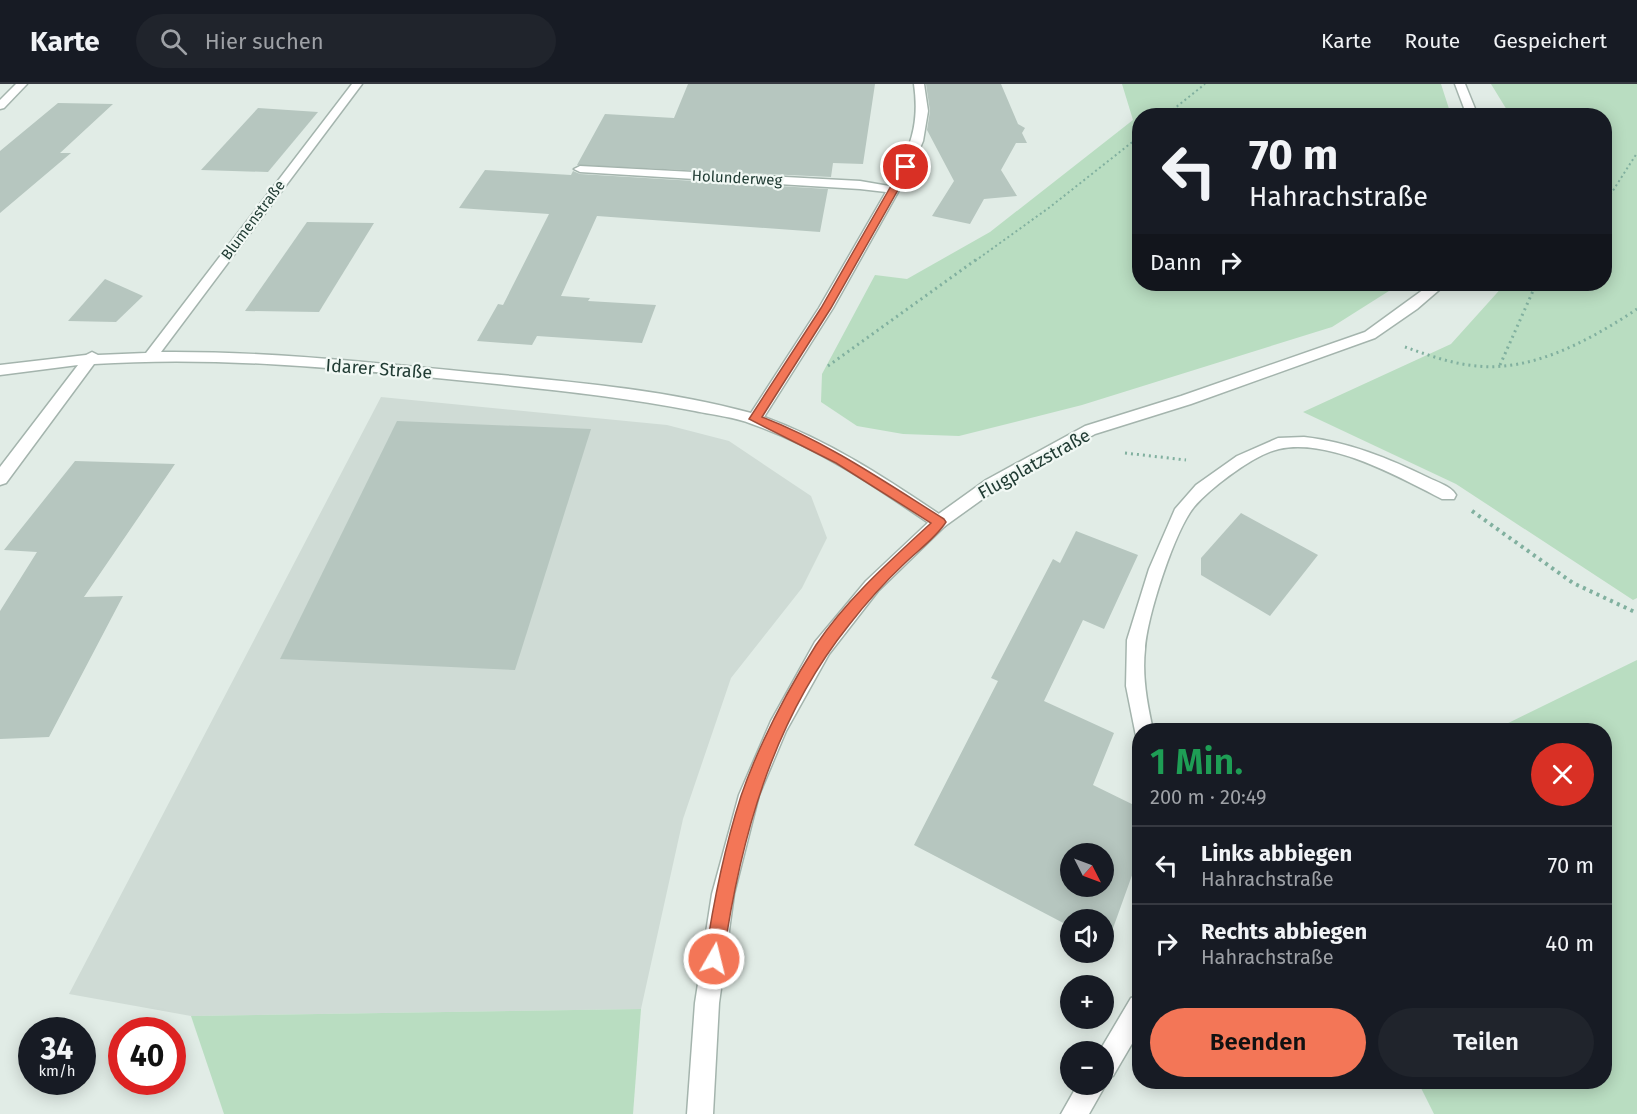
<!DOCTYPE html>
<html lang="de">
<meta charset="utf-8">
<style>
body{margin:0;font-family:"Fira Sans",sans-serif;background:#20242c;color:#f1f3f6;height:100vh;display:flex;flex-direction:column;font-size:22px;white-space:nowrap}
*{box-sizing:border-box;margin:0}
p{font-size:20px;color:#9ea1a6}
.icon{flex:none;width:33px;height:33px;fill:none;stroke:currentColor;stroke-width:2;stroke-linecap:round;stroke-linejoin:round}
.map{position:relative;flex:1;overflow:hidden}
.side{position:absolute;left:1132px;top:639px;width:480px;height:366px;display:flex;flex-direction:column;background:#171b24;border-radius:24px;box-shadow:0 3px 15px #0003}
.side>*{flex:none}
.top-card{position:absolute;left:1132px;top:24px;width:480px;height:183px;border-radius:24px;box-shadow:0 3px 15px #0003;background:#171b24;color:#f1f3f6;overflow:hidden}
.needle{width:39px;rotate:132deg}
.buttons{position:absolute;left:1060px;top:759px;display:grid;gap:12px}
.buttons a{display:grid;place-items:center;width:54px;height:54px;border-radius:50%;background:#171b24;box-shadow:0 3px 15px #0003;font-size:30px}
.speed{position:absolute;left:18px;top:933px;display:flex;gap:12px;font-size:30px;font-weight:700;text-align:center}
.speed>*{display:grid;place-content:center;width:78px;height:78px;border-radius:50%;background:#171b24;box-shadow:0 3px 15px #0003;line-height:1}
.speed small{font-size:15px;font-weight:400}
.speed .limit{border:9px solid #d22;background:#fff;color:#111}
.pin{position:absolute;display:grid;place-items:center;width:51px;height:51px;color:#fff;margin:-26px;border:3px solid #fff;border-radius:50%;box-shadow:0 2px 6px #0007}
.me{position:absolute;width:66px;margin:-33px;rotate:8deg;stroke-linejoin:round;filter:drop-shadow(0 0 4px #0008)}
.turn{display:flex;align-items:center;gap:21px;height:126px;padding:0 18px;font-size:27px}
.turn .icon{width:78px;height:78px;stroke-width:2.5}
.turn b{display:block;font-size:42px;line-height:51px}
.then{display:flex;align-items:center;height:57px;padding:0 18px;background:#0003;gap:12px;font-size:22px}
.round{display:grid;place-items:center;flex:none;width:63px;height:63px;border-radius:32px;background:#20242c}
.head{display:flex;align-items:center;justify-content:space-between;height:102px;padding:0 18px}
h1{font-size:36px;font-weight:600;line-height:45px;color:#1e9e55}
.primary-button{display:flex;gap:12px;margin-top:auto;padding:12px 18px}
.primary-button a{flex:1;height:69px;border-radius:36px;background:#f37657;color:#111;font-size:24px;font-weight:600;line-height:69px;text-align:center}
.primary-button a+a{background:#20242c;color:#f1f3f6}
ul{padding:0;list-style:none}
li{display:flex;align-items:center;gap:18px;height:78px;padding:0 18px;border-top:2px solid #363941}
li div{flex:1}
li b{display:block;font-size:22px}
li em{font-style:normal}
header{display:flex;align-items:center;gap:36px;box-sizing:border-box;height:84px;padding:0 30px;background:#171b24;border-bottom:2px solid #363941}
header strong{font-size:28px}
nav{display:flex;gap:33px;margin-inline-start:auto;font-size:21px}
.search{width:420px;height:54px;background:#20242c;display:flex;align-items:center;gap:15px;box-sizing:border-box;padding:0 21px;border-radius:33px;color:#9ea1a6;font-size:22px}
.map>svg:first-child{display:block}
.built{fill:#cfdbd5}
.green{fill:#b9ddc1}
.building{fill:#b6c6bf;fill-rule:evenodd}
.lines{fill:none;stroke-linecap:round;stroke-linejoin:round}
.service-casing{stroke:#a4b4ad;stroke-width:3}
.minor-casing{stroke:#a4b4ad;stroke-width:3}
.tertiary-casing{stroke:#a4b4ad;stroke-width:3}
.path-far2{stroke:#81b09f;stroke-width:2;stroke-dasharray:2 3;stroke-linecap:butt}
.path-far1{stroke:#81b09f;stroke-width:3;stroke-dasharray:2 4;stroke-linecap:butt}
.path{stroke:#81b09f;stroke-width:4;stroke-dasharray:3 4.5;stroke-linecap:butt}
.service{fill:#fff;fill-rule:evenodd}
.minor{fill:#fff;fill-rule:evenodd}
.tertiary{fill:#fff;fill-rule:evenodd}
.route{fill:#f37657;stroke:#9e4d39;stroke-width:1.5}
.labels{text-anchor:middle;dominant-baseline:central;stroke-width:4.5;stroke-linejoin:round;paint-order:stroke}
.far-street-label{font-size:15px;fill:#213c34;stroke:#f1f8f4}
.street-label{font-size:18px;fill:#213c34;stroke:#f1f8f4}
</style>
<header>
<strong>Karte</strong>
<div class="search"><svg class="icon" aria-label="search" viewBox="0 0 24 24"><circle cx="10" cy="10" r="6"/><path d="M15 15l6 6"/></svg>Hier suchen</div>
<nav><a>Karte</a><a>Route</a><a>Gespeichert</a></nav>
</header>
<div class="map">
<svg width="1637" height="1030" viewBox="0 0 1637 1030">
<rect width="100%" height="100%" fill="#e1ece6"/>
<path class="built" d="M381,313L667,341L729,357L811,412L827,454L802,504L731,594L683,735L641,925L191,932L69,910Z"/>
<g class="green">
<path d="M1122,0H1441L1451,31L1140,32V200H1400L1332,243L1082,321L959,352L903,350L857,342L821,318L822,290L875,191L907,195L990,148L1133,36Z"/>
<path d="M1491,0H1637V514L1633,516L1456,400L1303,328L1451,260L1505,200H1605V32L1510,31Z"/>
<path d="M1637,576V1030H1434L1418,998H1605V646H1494Z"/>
<path d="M641,925L633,1030H224L191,932Z"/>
</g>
<g class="building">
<path d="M688,0H875L863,80L833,79L831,93L577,81L605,30L674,34Z"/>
<path d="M926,0H1001L1018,40L1025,44L1022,49L1027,59H1016L1001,86L1017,112L984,115L970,140L932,132L954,97L927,46L930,27Z"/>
<path d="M58,19L113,20L60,69H71L0,129V67Z"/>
<path d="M258,24L318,28L268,88L201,86Z"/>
<path d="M485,86L571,91L573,87L580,90L828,105L820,148L597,132L561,212L590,214L588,217L656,221L642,259L537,252L532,261L477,257L498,220L503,221L549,130L459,124Z"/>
<path d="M307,138L374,139L319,228L245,227Z"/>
<path d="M105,195L143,212L116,238L68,237Z"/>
<path d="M397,337L591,345L515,586L280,575Z"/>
<path d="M75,377L175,380L84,513L123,512L49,653L0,655V527L37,468L4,466Z"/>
<path d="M1241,429L1318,471L1270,532L1201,491V474Z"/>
<path d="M1076,447L1138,471L1104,545L1083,536L1044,617L1114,649L1093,701L1140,724V769L1107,861L1104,860V836H1071V843L914,761L998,597L991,594L1053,475L1060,479ZM1071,770H1104V802H1071Z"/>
</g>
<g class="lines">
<defs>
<g id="service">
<path d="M1304,353C1349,358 1388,374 1429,394C1437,398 1451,402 1456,411L1454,415H1442C1399,393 1330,354 1279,365C1255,370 1210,404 1194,423C1174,448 1147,533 1145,565C1142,592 1147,619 1153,646H1140V654L1136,652L1126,602L1127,556L1149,485L1175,425L1196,401L1237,372L1278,354Z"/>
<path d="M1140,911V946L1113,992L1104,996V968H1099L1131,914Z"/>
<path d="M1104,996L1106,1000L1089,1030H1061L1078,1000H1104Z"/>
</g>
<g id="minor">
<path d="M16,0H27L4,24L0,25V16Z"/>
<path d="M352,0H362L161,268C264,267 366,278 469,288C563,297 659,304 751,329L819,224L886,108L860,105L580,88L574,85L580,82L860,97L889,102C910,65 920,42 914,0H924L928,27L923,57L912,83L833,224L764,333C830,357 887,395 945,434L947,438L945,442L939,444L933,442C876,403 818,363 752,340C734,333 714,331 695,327C629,314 563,307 497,300C364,287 229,271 94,280L6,399L0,401V383L78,281L0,291V281L86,271L92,268L98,271L146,269Z"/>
</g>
<g id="tertiary">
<path d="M1455,0H1465L1478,32H1467Z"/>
<path d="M1431,200H1446L1417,225L1375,254L1191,320L1095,350L998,404L945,442L878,507L829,570L786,647L759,711L734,810L719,919L713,1030H687L695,919L712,810L739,711L771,637L815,558L866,497L933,434L986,396L1085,342L1181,312L1365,248Z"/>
</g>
</defs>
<use href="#service" class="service-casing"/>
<use href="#minor" class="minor-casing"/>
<use href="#tertiary" class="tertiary-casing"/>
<g class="path-far2">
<path d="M1165,32L1205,0"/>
<path d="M1605,119L1637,69"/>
<path d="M975,177L1050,123L1140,52"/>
</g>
<g class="path-far1">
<path d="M1405,263C1428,271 1452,280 1477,282C1533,288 1592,255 1637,225"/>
<path d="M1500,281L1533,207L1541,200"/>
<path d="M828,282L977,175"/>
<path d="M1125,369L1186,376"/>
</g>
<path class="path" d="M1472,427L1573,499L1637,529"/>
<use href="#service" class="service"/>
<use href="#minor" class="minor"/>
<use href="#tertiary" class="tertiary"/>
</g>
<path class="route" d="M903,81L911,83L831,224L762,333C827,358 885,398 944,435L946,438C936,454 917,467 904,480C884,499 866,519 849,541C772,637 740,756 723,875L720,882L714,884L708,882L705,875C713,820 724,765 741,712C759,660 787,607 816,561C847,515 890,477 931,439L836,379L749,335L821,224Z"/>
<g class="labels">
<g class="far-street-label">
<text transform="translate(737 94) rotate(3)">Holunderweg</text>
<text transform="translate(253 136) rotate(-53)">Blumenstraße</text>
</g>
<g class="street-label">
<text transform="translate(379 285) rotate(4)">Idarer Straße</text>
<text transform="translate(1034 380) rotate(-29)">Flugplatzstraße</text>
</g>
</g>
</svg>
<div class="buttons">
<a><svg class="needle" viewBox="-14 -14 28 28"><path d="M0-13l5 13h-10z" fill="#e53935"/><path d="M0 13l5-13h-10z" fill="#9ea1a6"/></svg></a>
<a><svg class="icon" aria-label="sound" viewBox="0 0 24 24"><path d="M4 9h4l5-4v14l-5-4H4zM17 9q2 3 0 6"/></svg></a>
<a>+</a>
<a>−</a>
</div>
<div class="speed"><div>34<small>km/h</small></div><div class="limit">40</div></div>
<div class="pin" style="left:906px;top:83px;background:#d93025"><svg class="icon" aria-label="arrive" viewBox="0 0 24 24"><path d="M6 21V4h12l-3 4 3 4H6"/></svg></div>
<svg class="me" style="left:714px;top:875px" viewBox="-20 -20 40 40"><circle r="17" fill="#f37657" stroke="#fff" stroke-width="3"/><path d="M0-11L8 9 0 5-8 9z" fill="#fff"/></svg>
<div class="top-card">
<div class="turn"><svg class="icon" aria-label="left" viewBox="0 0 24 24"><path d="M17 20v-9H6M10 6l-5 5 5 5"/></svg><div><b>70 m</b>Hahrachstraße</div></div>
<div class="then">Dann<svg class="icon" aria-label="right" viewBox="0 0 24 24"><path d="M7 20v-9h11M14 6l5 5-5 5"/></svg></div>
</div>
<section class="side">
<div class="head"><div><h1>1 Min.</h1><p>200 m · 20:49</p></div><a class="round" style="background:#d93025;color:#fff"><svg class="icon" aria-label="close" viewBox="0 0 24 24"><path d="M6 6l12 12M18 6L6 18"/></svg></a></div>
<ul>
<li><svg class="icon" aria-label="left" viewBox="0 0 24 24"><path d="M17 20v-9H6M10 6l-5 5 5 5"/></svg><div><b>Links abbiegen</b><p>Hahrachstraße</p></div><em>70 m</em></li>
<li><svg class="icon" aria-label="right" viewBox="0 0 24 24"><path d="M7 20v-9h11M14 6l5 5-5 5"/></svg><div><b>Rechts abbiegen</b><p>Hahrachstraße</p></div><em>40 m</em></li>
</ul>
<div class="primary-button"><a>Beenden</a><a>Teilen</a></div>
</section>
</div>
